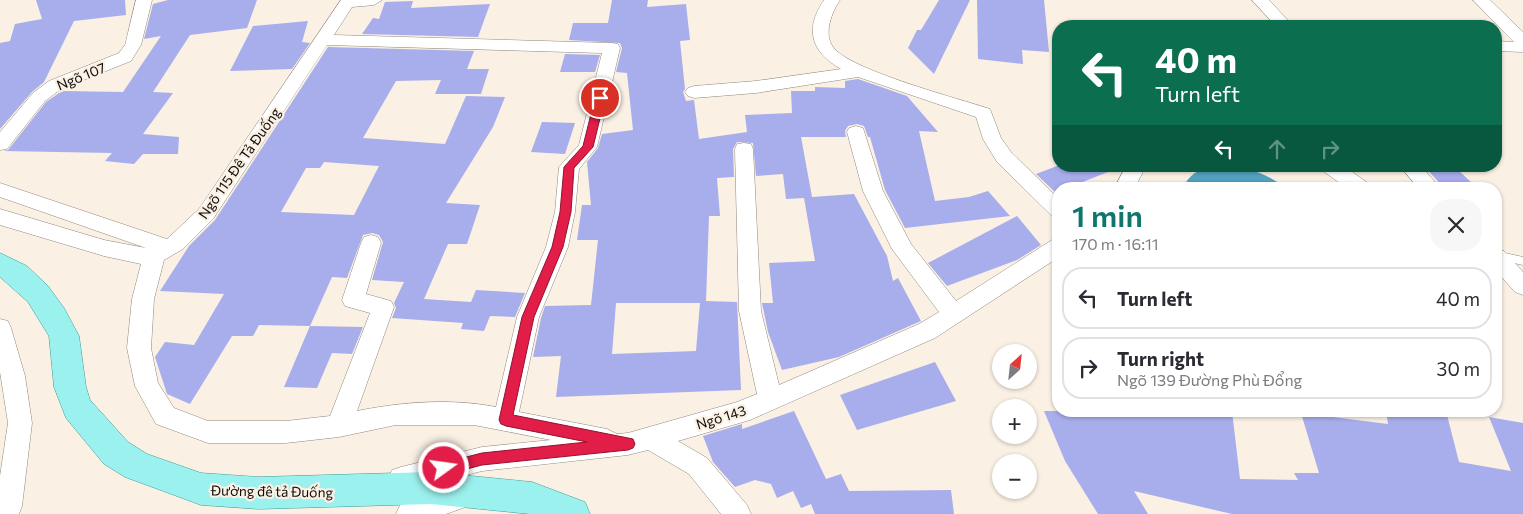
<!DOCTYPE html>
<meta charset="utf-8">
<style>
body{margin:0;font-family:Commissioner,sans-serif;background:#f7f7f7;color:#2b2b33;height:100vh;display:flex;flex-direction:column;font-size:19px;white-space:nowrap}
*{box-sizing:border-box;margin:0}
p{font-size:16px;color:#7c7c81}
.icon{flex:none;width:28px;height:28px;fill:none;stroke:currentColor;stroke-width:2;stroke-linecap:round;stroke-linejoin:round}
.map{position:relative;flex:1;overflow:hidden}
.drawer{position:absolute;left:1052px;top:182px;width:450px;height:235px;display:flex;flex-direction:column;background:#fff;border-radius:20px;box-shadow:0 1px 4px #0004}
.drawer>*{flex:none}
.top-card{position:absolute;left:1052px;top:20px;width:450px;height:152px;border-radius:20px;box-shadow:0 1px 4px #0004;background:#0b6e4f;color:#fff;overflow:hidden}
.needle{width:32px;rotate:27deg}
.controls{position:absolute;left:992px;top:344px;display:grid;gap:10px}
.controls a{display:grid;place-items:center;width:45px;height:45px;border-radius:50%;background:#fff;box-shadow:0 1px 4px #0004;font-size:25px}
.pin{position:absolute;display:grid;place-items:center;width:42px;height:42px;color:#fff;margin:-21px;border:2px solid #fff;border-radius:50%;box-shadow:0 1px 5px #0007}
.me{position:absolute;width:55px;margin:-28px;rotate:76deg;stroke-linejoin:round;filter:drop-shadow(0 0 4px #0008)}
.turn{display:flex;align-items:center;gap:18px;height:105px;padding:0 20px;font-size:22px}
.turn .icon{width:65px;height:65px;stroke-width:2.5}
.turn b{display:block;font-size:35px;line-height:42px}
.lanes{display:flex;align-items:center;height:48px;padding:0 20px;background:#0003;justify-content:center;gap:25px;direction:ltr}
.lanes .off{opacity:.35}
.round{display:grid;place-items:center;flex:none;width:52px;height:52px;border-radius:20px;background:#f7f7f7}
.overview{display:flex;align-items:center;justify-content:space-between;height:85px;padding:0 20px}
h1{font-size:30px;font-weight:600;line-height:38px;color:#0f766e}
ul{padding:0;list-style:none}
li{display:flex;align-items:center;gap:15px;height:62px;margin:0 10px 8px;padding:0 10px;border:2px solid #e1e1e2;border-radius:20px}
li div{flex:1}
li b{display:block;font-size:19px}
li em{font-style:normal}
.map>svg:first-child{display:block}
.water{fill:#51a3c1}
.building{fill:#a8adec;fill-rule:evenodd}
.lines{fill:none;stroke-linecap:round;stroke-linejoin:round}
.service-casing{stroke:#90877c;stroke-width:1}
.minor-casing{stroke:#90877c;stroke-width:1}
.primary-casing{stroke:#3f9b97;stroke-width:1}
.service{fill:#fff;fill-rule:evenodd}
.minor{fill:#fff;fill-rule:evenodd}
.primary{fill:#9bf1ee;fill-rule:evenodd}
.route{fill:#e11d48;stroke:#92132f}
.labels{text-anchor:middle;dominant-baseline:central;stroke-width:4.5;stroke-linejoin:round;paint-order:stroke}
.street-label{font-size:14px;fill:#100d09;stroke:#faf0e4}
</style>
<div class="map">
<svg width="1523" height="514" viewBox="0 0 1523 514">
<rect width="100%" height="100%" fill="#faf0e4"/>
<path class="water" d="M1218,166C1246,166 1265,172 1287,189H1182C1190,173 1201,167 1218,166Z"/>
<g class="building">
<path d="M36,0H125L126,15L74,21L44,82L32,92L0,129V43L10,41L15,24L42,19Z"/>
<path d="M168,0H257L247,28L190,35L153,92L173,93L143,134L179,137L178,154H143L134,164L105,161L112,153L3,151L8,150L46,102L62,91L123,92L161,36L144,39L153,4Z"/>
<path d="M612,0H648L647,7L686,4L690,40L680,41L685,89L683,92L686,101L694,100L699,139L747,132L745,115L792,113L791,91H815V87L845,88V81L858,79L907,96L938,132L919,131L935,201L969,197L988,191L1010,216L905,228L885,190L870,137H868L864,126L857,124L848,126L845,131L846,137H801L812,197L854,194L887,256L893,281L898,278L921,321L839,357L782,370L768,332L762,303H773L769,263L815,261L804,198L786,199L783,174L756,176L753,143L737,142L733,149L734,177L717,178L720,216H709L706,301L737,302L741,390L556,397L561,356L533,357L541,318L545,306L591,305L598,240H577L582,205H591L587,162L598,148L602,134L633,130L627,73L616,72L622,48L620,43L569,40L573,23H608ZM616,303H700L696,351L612,354Z"/>
<path d="M939,0H970L934,74L908,48L917,30H921Z"/>
<path d="M977,0H1044L1049,52L1022,50L1023,64L978,59Z"/>
<path d="M413,1L411,8L490,4L478,37L362,34L373,18L379,19L385,2Z"/>
<path d="M308,21L302,42L310,43L292,69L230,71L253,26Z"/>
<path d="M328,47L474,51L467,69H489L481,94H435L441,80L396,81L363,138L445,144L466,96L505,97L493,127L446,203L480,205L467,244H448L424,299L471,302L476,290L525,293L515,317L490,316L484,331L461,329L463,323L392,318L396,308L394,303L404,282L372,280L383,242L379,235L372,233L363,235L347,278L332,277L310,326L259,325L253,336H232L190,404L167,394L155,357L165,342L194,345L224,294L160,291L189,246L215,220ZM324,162L379,166L354,215L281,212L306,168H320Z"/>
<path d="M565,54L600,55L595,72H560Z"/>
<path d="M542,122L575,123L565,154L531,152Z"/>
<path d="M1057,166H1118V168L1065,189H1059L1055,192L1036,174Z"/>
<path d="M1424,166H1454L1474,185L1445,189Z"/>
<path d="M1017,216L1041,245L1017,260L947,286L928,263Z"/>
<path d="M310,326L363,327L352,354L332,353L317,388L284,387Z"/>
<path d="M935,362L956,401L857,430L840,395Z"/>
<path d="M794,411L826,479L841,474L849,491L951,490L954,514H815L811,504L801,508L793,491L777,498L771,484L755,480L735,487L713,462L703,436L742,424V429Z"/>
<path d="M1044,411H1232L1240,479L1298,480L1294,473H1319L1301,413L1388,424L1386,411H1446L1459,462L1511,471L1489,417L1523,423V514H1232L1134,491L1148,514H1098L1065,461Z"/>
</g>
<g class="lines">
<defs>
<path id="service" d="M1496,251L1523,257V265L1496,259Z"/>
<g id="minor">
<path d="M136,0H152L141,45L131,61L61,89L45,101L7,149L0,150V132L33,93L49,81L119,53L125,45Z"/>
<path d="M341,0H382L374,5L352,7L334,35L612,43L618,44L620,48L597,147L579,169L575,212L568,247L539,317L519,412L607,429L617,434L628,433L737,402L757,394L739,311L735,149L737,144L744,143L751,144L753,149L761,311L779,385L919,324L939,312L892,249L863,191L847,132L849,128L856,126L863,128L883,191L911,244L956,301L1052,240L1059,238V257L935,338L750,420L678,441L707,458L747,505L751,514H721L689,474L648,450L628,455L482,471L401,491L392,488L388,479L392,470L401,467L482,447L551,440L474,425H396L339,437L286,443H208L156,424L135,386L127,348L132,299L141,264L104,256L0,225V209L104,240L146,248L0,197V183L167,239L199,209ZM327,45L602,53L579,145L559,167L555,212L546,247L517,317L496,407C450,398 402,402 357,411L394,307L391,301L366,294L381,243L378,237L371,235L364,237L361,243L342,300L345,306L370,313L330,416L286,421H208L174,408L158,383L151,348L154,299L164,260L183,249L213,219Z"/>
<path d="M824,0H840C832,12 823,33 833,47C849,70 960,99 990,109L1001,138L1011,152L1059,199V218L1052,216L997,162L983,139L976,117L858,77L756,93L694,98L688,96L685,92L688,88L694,86L756,81L841,69C811,52 804,29 824,0Z"/>
<path d="M1252,0H1269L1293,26H1276Z"/>
<path d="M1473,0H1490L1523,32V52L1496,51V41L1514,42Z"/>
<path d="M1126,166H1146L1134,189H1114Z"/>
<path d="M1320,166H1344L1369,184L1372,189H1348L1323,171Z"/>
<path d="M1400,166H1421L1441,189H1419Z"/>
<path d="M1496,249L1504,251L1523,272V295L1515,292L1496,271Z"/>
<path d="M0,319L8,321L11,328L25,376L32,423L22,506L19,514H0V476L8,423L0,372Z"/>
<path d="M465,483L474,486L478,495L474,504L446,514H396L400,505Z"/>
</g>
<path id="primary" d="M0,253L27,266L48,286L64,308L79,336L86,387L90,400L128,442L147,454L201,473L258,477L431,472L532,482L585,502L590,514H530L431,504L258,509L201,505L125,477L104,464L66,418L54,387L49,336L28,302L0,277Z"/>
</defs>
<use href="#service" class="service-casing"/>
<use href="#minor" class="minor-casing"/>
<use href="#primary" class="primary-casing"/>
<use href="#service" class="service"/>
<use href="#minor" class="minor"/>
<use href="#primary" class="primary"/>
</g>
<path class="route" d="M600,94L605,98L593,147L574,168L571,212L563,247L534,317L513,415L633,439L635,444L633,448L628,450L482,465L444,475L439,473L437,468L439,464L482,453L587,442L506,426L501,424L499,420L522,317L552,247L560,212L564,167L583,146L595,98Z"/>
<g class="labels">
<g class="street-label">
<text transform="translate(81 76) rotate(-22)">Ngõ 107</text>
<text transform="translate(239 163) rotate(-55)">Ngõ 115 Đê Tả Đuống</text>
<text transform="translate(721 417) rotate(-17)">Ngõ 143</text>
<text transform="translate(272 491) rotate(1)">Đường đê tả Đuống</text>
</g>
</g>
</svg>
<div class="controls">
<a><svg class="needle" viewBox="-14 -14 28 28"><path d="M0-13l5 13h-10z" fill="#e53935"/><path d="M0 13l5-13h-10z" fill="#7c7c81"/></svg></a>
<a>+</a>
<a>−</a>
</div>
<div class="pin" style="left:600px;top:98px;background:#d93025"><svg class="icon" aria-label="arrive" viewBox="0 0 24 24"><path d="M6 21V4h12l-3 4 3 4H6"/></svg></div>
<svg class="me" style="left:444px;top:468px" viewBox="-20 -20 40 40"><circle r="17" fill="#e11d48" stroke="#fff" stroke-width="3"/><path d="M0-11L8 9 0 5-8 9z" fill="#fff"/></svg>
<div class="top-card">
<div class="turn"><svg class="icon" aria-label="left" viewBox="0 0 24 24"><path d="M17 20v-9H6M10 6l-5 5 5 5"/></svg><div><b>40 m</b>Turn left</div></div>
<div class="lanes"><svg class="icon" aria-label="left" viewBox="0 0 24 24"><path d="M17 20v-9H6M10 6l-5 5 5 5"/></svg><svg class="icon off" aria-label="ahead" viewBox="0 0 24 24"><path d="M12 20V5M6 11l6-6 6 6"/></svg><svg class="icon off" aria-label="right" viewBox="0 0 24 24"><path d="M7 20v-9h11M14 6l5 5-5 5"/></svg></div>
</div>
<section class="drawer">
<div class="overview"><div><h1>1 min</h1><p>170 m · 16:11</p></div><a class="round"><svg class="icon" aria-label="close" viewBox="0 0 24 24"><path d="M6 6l12 12M18 6L6 18"/></svg></a></div>
<ul>
<li><svg class="icon" aria-label="left" viewBox="0 0 24 24"><path d="M17 20v-9H6M10 6l-5 5 5 5"/></svg><div><b>Turn left</b></div><em>40 m</em></li>
<li><svg class="icon" aria-label="right" viewBox="0 0 24 24"><path d="M7 20v-9h11M14 6l5 5-5 5"/></svg><div><b>Turn right</b><p>Ngõ 139 Đường Phù Đổng</p></div><em>30 m</em></li>
</ul>
</section>
</div>
